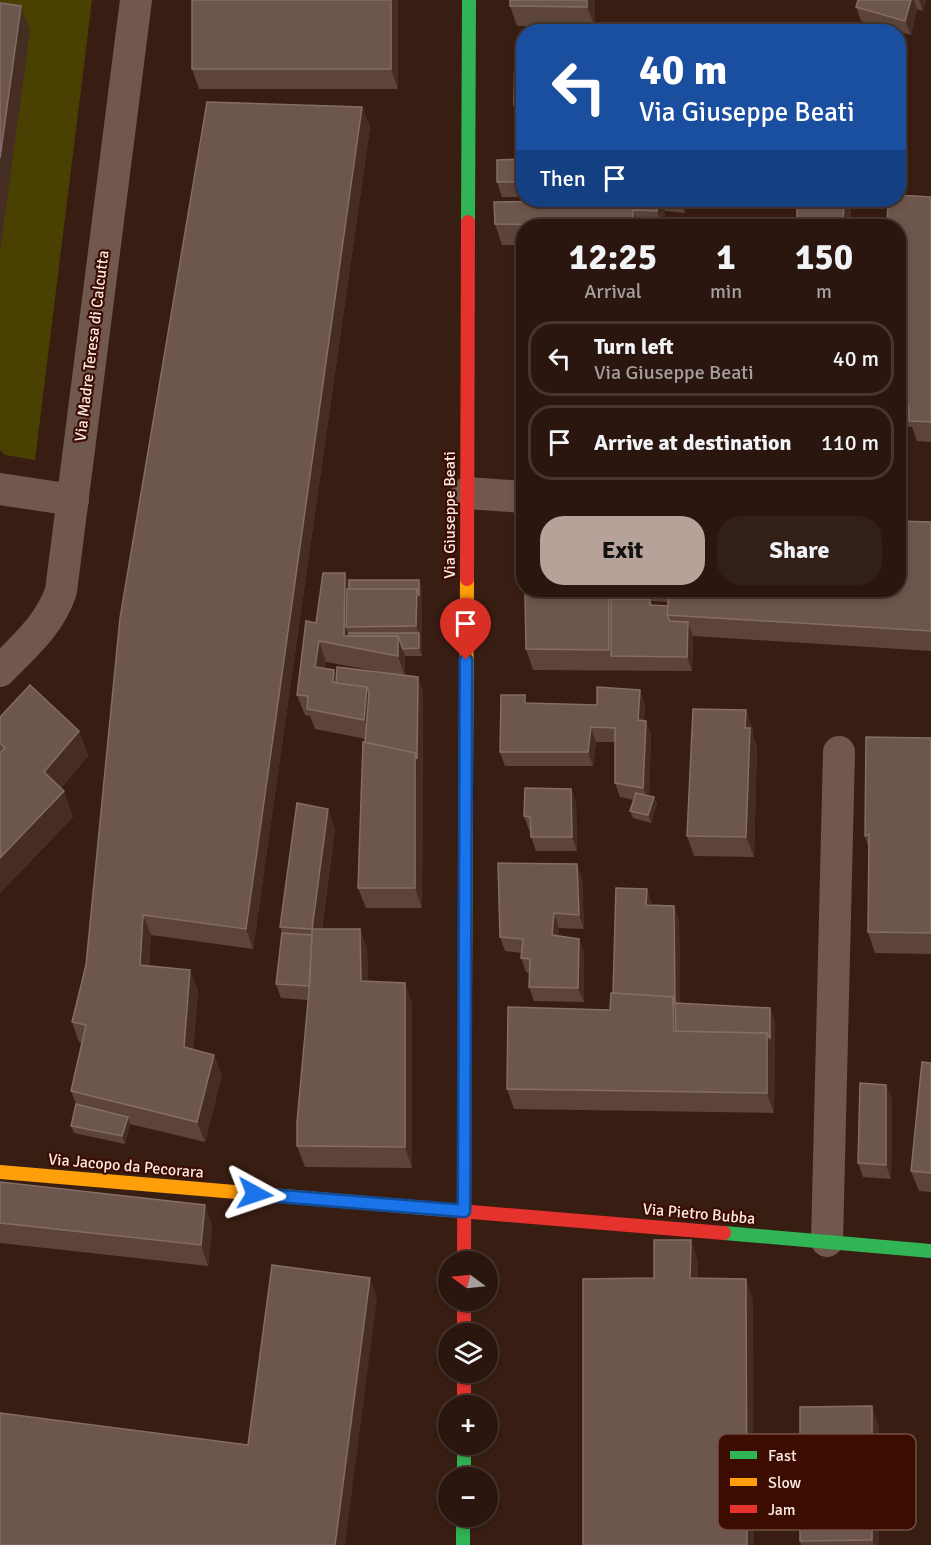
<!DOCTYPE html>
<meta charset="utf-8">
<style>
body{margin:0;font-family:Signika,sans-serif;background:#321f17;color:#f1f3f6;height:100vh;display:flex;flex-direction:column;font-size:22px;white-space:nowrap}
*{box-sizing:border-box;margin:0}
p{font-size:20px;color:#a59f9e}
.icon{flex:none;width:33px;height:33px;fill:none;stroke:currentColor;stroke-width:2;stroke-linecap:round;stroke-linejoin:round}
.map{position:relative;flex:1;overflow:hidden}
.details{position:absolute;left:516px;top:219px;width:390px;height:378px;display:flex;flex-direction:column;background:#2a160e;border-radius:24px;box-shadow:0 3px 9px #0003,0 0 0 2px #46352e}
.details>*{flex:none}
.banner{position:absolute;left:516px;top:24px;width:390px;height:183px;border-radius:24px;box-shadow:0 3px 9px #0003,0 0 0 2px #46352e;background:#1a4fa0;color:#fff;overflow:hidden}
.needle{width:39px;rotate:285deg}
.buttons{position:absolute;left:438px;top:1251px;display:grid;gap:12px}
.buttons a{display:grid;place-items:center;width:60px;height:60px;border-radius:50%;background:#2a160e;box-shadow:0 3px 9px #0003,0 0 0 2px #46352e;font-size:30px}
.pin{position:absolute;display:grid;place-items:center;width:51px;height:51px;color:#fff;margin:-62px -26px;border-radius:50% 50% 50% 0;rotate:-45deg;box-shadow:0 0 6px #0007}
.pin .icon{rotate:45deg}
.me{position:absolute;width:66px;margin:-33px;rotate:95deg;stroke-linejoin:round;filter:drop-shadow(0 0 4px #0008)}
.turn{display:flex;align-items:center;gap:21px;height:126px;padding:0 24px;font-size:27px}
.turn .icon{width:78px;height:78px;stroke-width:2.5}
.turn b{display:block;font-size:42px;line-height:51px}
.then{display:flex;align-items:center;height:57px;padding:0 24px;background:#0003;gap:12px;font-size:22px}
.eta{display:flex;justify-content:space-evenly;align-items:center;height:102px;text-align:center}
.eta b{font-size:36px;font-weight:800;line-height:42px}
.primary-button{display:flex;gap:12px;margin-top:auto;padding:12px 24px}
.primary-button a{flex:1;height:69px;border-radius:24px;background:#b7a29a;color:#111;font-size:24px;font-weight:800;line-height:69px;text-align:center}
.primary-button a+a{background:#321f17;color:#f1f3f6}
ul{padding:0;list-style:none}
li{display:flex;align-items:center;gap:18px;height:75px;margin:0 12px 9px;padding:0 12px;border:3px solid #46352e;border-radius:24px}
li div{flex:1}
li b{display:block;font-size:22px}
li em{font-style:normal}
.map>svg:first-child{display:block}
.green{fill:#4a4002}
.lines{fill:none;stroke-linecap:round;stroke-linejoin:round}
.street{stroke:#71584e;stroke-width:32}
.fast{stroke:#30b455;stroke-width:14}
.slow{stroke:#ff9f0a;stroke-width:14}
.jam{stroke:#e5322d;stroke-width:14}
.wall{fill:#5c443b;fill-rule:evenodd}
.shaded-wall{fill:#462d23}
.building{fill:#6d564d;stroke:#836d65;stroke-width:1.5}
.route-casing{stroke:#114b97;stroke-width:15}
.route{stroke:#1a73e8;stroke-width:10}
.labels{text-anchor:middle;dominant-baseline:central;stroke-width:4.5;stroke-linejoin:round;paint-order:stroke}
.street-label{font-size:16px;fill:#fbeae4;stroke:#3c0c00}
.key{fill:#3c0c00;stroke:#754f44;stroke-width:1.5}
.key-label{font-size:16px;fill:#fbeae4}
</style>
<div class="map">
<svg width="931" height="1545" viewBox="0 0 931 1545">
<rect width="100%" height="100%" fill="#381d12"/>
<path class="green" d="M0,0H92L35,460L5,455L0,450Z"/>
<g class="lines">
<g class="street">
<path d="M0,489L73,500"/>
<path d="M467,493L524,497"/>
<path d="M0,671C25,645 49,626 61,591L136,0"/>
<path d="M827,1241L839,752"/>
</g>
<g class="fast">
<path d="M468,222L469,0"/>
<path d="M724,1233L931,1251"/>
<path d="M464,1444V1478"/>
<path d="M463,1516V1545"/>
</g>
<g class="slow">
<path d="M465,992L467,579"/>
<path d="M0,1172L448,1210"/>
</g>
<g class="jam">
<path d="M467,579L468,222"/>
<path d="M448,1210L724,1233"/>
<path d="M464,1262L465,992"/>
<path d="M464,1300V1334"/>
<path d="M464,1372V1406"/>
</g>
</g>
<g class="wall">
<path d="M192,0H398V89H199L192,69Z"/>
<path d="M510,0H595V27L517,26L510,6Z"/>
<path d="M858,0H926L923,11L917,9L911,35L861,21L856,7Z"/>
<path d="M524,52V119H520L514,105Z"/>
<path d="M362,107L370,127L253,949L151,935L149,966L198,990L193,1049L222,1075L205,1142L130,1124L125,1144L74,1133L71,1126L76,1104L71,1091L82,1043L79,1042L72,1022Z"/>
<path d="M524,159V197H502L497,182Z"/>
<path d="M931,197V442L917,441L912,427L898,426V226Z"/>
<path d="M685,200V213L665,211L664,226H524V245H502L495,224L589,201Z"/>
<path d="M524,410V479L519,466Z"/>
<path d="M931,522V651L693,636L692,671L533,670L526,649L531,594L529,590H592V593H609L611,599H631L628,590H898ZM651,601L668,602V606L652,605Z"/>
<path d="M345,573L349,586L419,580L422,588V656H405V675L423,691L422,908H366L358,888L366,739L315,729L310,716L305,715L297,695L316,623ZM326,662L387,673L336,676L325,669Z"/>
<path d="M528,703L597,705L645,704L644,721H646L651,735L649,796L654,797L657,804L651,823L633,818L630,811L634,800L620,797L615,783V742H596L593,766H505L500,752Z"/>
<path d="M746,710L753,731V736L757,748L754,857L694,856L687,836Z"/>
<path d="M0,717L79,731L88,756L61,788L73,817L0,893Z"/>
<path d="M931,738V954L875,953L868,932L869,848L865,836Z"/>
<path d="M571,789L576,803L577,851H536L531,837V831L529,830L524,816Z"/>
<path d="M335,829L322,929H360L367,950L368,982L412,1003V1168L305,1167L297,1146L308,1000L281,998L276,984L282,933L280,927Z"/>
<path d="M582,878L584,929L559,928L558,936L579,939L584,953V1002L534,1001L529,987V973L526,972L521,958L522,953L505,951L500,937Z"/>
<path d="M652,903V905L679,920L680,1003L770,1008L775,1022L774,1113L514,1109L507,1089L610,1010L613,993Z"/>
<path d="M931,1063V1192L919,1191L911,1171Z"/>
<path d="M892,1099L891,1179L863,1177L858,1163Z"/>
<path d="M0,1182L205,1205L212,1226L208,1266L0,1243Z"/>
<path d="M879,1427V1545H801L800,1541Z"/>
</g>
<g class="shaded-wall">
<path d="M391,0H398V89L391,69Z"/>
<path d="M587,0H595V27L587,7Z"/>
<path d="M911,0H914L917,9L911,35L905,21Z"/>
<path d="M919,0H926L923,11Z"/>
<path d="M21,6L30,31L0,252V158Z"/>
<path d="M362,107L370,127L253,949L246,929Z"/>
<path d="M657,200H665L662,204L665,211L664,226H662L657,211Z"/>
<path d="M682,200H685V213L682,205Z"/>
<path d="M844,200H849L851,207V226H843Z"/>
<path d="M633,210L639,226H633Z"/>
<path d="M345,573L352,594L346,627L351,641L344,636Z"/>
<path d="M419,580L422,588V641L416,626L417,589Z"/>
<path d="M609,593L616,614L611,656L609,650Z"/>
<path d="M688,622L693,637L692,671L687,657Z"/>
<path d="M419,633L422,641V656L419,648Z"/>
<path d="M398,636L405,656V677L398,656Z"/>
<path d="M319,641L326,662L322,687L315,667Z"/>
<path d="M334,670L341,689L333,682Z"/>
<path d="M418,677L423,691L422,908L415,888V753Z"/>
<path d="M367,687L374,708L372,740L364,720Z"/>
<path d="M640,690L645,704L643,735L638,720Z"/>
<path d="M746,710L753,731V736L757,748L754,857L746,837L745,728Z"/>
<path d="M646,721L651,735L649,802L643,788Z"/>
<path d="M591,727L596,742L593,766L588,752Z"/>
<path d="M79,731L88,756L53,797L44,772Z"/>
<path d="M571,789L576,803L577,851L572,837Z"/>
<path d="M64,791L73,817L0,893V858Z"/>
<path d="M654,797L657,804L651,823L648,815Z"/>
<path d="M328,809L335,829L319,949L312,929Z"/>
<path d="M577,864L582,878L584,929L579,915Z"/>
<path d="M647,889L652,903L651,919L646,905Z"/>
<path d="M674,906L679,920L681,1037L674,1031L673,997Z"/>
<path d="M554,913L559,928L557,949L552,935Z"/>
<path d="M143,915L151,935L147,985L140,965Z"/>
<path d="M360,929L367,950L369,1002L361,981Z"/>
<path d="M579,939L584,953V1002L578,988Z"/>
<path d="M190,970L198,990L191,1067L184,1047Z"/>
<path d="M405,983L412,1003V1168L405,1147Z"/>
<path d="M770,1008L775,1022L774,1113L767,1093V1033Z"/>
<path d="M214,1055L222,1075L205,1142L197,1122Z"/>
<path d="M886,1085L892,1099L891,1179L886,1165Z"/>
<path d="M128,1117L130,1125L125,1144L122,1136Z"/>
<path d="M205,1205L212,1226L208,1266L201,1245Z"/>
<path d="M691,1240L698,1261V1299L690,1278Z"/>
<path d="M370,1278L377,1298L345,1545H335Z"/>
<path d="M746,1279L753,1299L754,1545H747Z"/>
<path d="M872,1406L879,1427V1545H874L872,1540Z"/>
</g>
<g class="building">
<rect x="192" y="0" width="199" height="69"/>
<path d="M510,0H587V7L510,6Z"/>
<path d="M858,0H911L905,21L856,7Z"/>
<path d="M0,3L21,6L0,158Z"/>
<path d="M515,52H524V105H514Z"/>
<path d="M207,102L362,107L246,929L143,915L140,965L190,970L184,1047L214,1055L197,1122L71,1091L86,1025L72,1022L86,965L120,618Z"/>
<path d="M524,159V182H497V160Z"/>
<path d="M898,195L931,197V422L909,421V407L898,406V226H887L888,200H898Z"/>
<path d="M589,200H657V211L633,210V226L495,224L494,202L589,201Z"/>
<path d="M662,200H682V205L662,204Z"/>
<path d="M797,200H844L843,226H725V222L797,223Z"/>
<path d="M638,223L662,224V226H638Z"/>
<path d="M518,410H524V467L519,466Z"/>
<path d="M898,521L931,522V631L667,615L669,590H898Z"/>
<path d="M323,573H345L344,636H398V656L319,641L315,667L334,670L333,682L367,687L364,720L307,709L308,696L297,695L306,621L316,623Z"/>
<path d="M349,580H419V596L417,589H349Z"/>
<path d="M347,589H417L416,626L346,627Z"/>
<path d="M609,593V650L526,649L525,594Z"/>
<path d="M611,599H650V605L668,606L667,615L670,621L688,622L687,657L611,656Z"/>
<path d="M349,633H419V648L403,649L398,636H349Z"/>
<path d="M337,667L418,677L417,759L415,753L365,742L369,693L367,687L336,683Z"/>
<path d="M30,685L79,731L44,772L64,791L0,858V753L5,748L0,743V717Z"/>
<path d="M597,687L640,690L638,720L646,721L643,788L615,783V728L591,727L588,752H500L501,695H525V703L597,705Z"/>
<path d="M693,709L746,710L745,728H750L746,837L687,836Z"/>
<path d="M866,737L931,738V933L868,932L869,834L865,836Z"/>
<path d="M363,742L415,753V888H358Z"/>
<path d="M525,788L571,789L572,837H531L530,817L524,816Z"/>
<path d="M636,793L654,797L648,815L630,811Z"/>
<path d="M297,803L328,809L312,929H360L361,981L405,983V1147L297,1146V1122L310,980L312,929L280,927Z"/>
<path d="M498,863L577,864L579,915L554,913L552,935L579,939L578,988L529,987L530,959L521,958L523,939L500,937Z"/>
<path d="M616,888L647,889L646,905L674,906L675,1003L673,997L613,993Z"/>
<path d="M282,933L312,935L309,986L276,984Z"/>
<path d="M611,993L673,997L674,1031L767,1033V1093L507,1089L508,1007L610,1010Z"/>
<path d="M675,1003L770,1008V1039L767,1033L676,1031Z"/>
<path d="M922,1062L931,1063V1173L911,1171Z"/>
<path d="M860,1083L886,1085V1165L858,1163Z"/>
<path d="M76,1104L128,1117L122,1136L71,1126Z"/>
<path d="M0,1182L205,1205L201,1245L0,1223Z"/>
<path d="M654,1240H691L690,1278L746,1279L747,1545H583V1279L654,1278Z"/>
<path d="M272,1265L370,1278L335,1545H0V1413L248,1445Z"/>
<path d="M872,1406V1540L800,1541V1407Z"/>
</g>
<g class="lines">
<defs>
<path id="route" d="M255,1194L464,1211L466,660"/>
</defs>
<use href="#route" class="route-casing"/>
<use href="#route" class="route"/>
</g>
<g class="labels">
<g class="street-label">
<text transform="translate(92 346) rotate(-83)">Via Madre Teresa di Calcutta</text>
<text transform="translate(450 515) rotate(-90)">Via Giuseppe Beati</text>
<text transform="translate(126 1166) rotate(5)">Via Jacopo da Pecorara</text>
<text transform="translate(699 1214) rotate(5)">Via Pietro Bubba</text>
</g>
</g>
<rect x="718" y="1434" width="198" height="96" rx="9" class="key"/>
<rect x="730" y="1451" width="27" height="8" fill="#30b455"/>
<rect x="730" y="1478" width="27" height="8" fill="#ff9f0a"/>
<rect x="730" y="1505" width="27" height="8" fill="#e5322d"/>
<g class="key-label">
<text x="768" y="1461">Fast</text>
<text x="768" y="1488">Slow</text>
<text x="768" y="1515">Jam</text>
</g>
</svg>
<div class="buttons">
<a><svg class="needle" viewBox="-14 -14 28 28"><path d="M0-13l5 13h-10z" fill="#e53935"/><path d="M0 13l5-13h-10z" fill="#a59f9e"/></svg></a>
<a><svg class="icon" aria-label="layers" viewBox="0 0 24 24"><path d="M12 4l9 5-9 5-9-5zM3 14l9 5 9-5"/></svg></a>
<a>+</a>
<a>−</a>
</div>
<div class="pin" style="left:466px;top:660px;background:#d93025"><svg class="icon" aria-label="arrive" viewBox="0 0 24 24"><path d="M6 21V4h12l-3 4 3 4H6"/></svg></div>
<svg class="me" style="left:255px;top:1194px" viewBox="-20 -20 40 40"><path d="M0-17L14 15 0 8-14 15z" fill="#1a73e8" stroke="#fff" stroke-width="4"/></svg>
<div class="banner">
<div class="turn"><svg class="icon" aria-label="left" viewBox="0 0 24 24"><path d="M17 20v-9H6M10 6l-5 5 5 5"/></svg><div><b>40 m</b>Via Giuseppe Beati</div></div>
<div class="then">Then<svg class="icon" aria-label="arrive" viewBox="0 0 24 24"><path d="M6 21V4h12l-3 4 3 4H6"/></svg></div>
</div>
<section class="details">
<div class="eta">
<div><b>12:25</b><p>Arrival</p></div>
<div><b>1</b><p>min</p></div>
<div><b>150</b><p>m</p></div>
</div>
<ul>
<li><svg class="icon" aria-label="left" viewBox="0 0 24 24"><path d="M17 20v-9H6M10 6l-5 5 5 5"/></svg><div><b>Turn left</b><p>Via Giuseppe Beati</p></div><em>40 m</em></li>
<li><svg class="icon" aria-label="arrive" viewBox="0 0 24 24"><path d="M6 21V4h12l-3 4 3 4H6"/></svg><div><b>Arrive at destination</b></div><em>110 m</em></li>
</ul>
<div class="primary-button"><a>Exit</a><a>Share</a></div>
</section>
</div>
